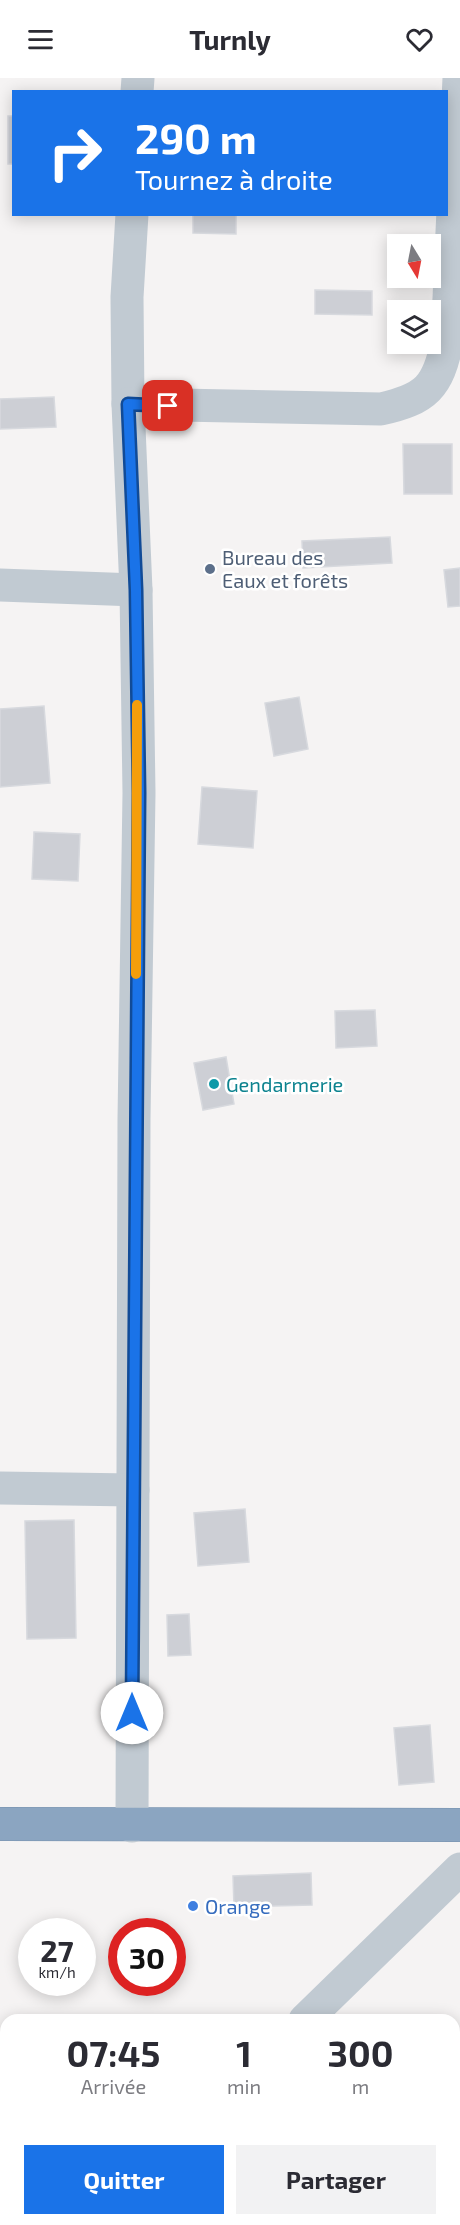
<!DOCTYPE html>
<html lang="fr">
<meta charset="utf-8">
<style>
body{margin:0;font-family:"Exo 2",sans-serif;background:#f2f2f3;color:#2b2b33;height:100vh;display:flex;flex-direction:column;font-size:22px;white-space:nowrap}
*{box-sizing:border-box;margin:0}
p{font-size:20px;color:#7c7c81}
.icon{flex:none;width:33px;height:33px;fill:none;stroke:currentColor;stroke-width:2;stroke-linecap:round;stroke-linejoin:round}
.map{position:relative;flex:1;overflow:hidden}
.sheet{position:absolute;left:0px;top:1936px;width:460px;height:212px;display:flex;flex-direction:column;background:#fff;border-radius:18px 18px 0 0;box-shadow:0 3px 15px #0003}
.sheet>*{flex:none}
.hud{position:absolute;left:12px;top:12px;width:436px;height:126px;border-radius:0px;box-shadow:0 3px 15px #0003;background:#1a73e8;color:#fff;overflow:hidden}
.needle{width:39px;rotate:170deg}
.buttons{position:absolute;left:387px;top:156px;display:grid;gap:12px}
.buttons a{display:grid;place-items:center;width:54px;height:54px;border-radius:0px;background:#fff;box-shadow:0 3px 15px #0003;font-size:30px}
.speed{position:absolute;left:18px;top:1840px;display:flex;gap:12px;font-size:30px;font-weight:700;text-align:center}
.speed>*{display:grid;place-content:center;width:78px;height:78px;border-radius:50%;background:#fff;box-shadow:0 3px 15px #0003;line-height:1}
.speed small{font-size:15px;font-weight:400}
.speed .limit{border:9px solid #d22;background:#fff;color:#111}
.pin{position:absolute;display:grid;place-items:center;width:51px;height:51px;color:#fff;margin:-26px;border-radius:12px;box-shadow:0 3px 9px #0006}
.me{position:absolute;width:66px;margin:-33px;rotate:0deg;stroke-linejoin:round;filter:drop-shadow(0 0 4px #0008)}
.turn{display:flex;align-items:center;gap:21px;height:126px;padding:0 24px;font-size:27px}
.turn .icon{width:78px;height:78px;stroke-width:2.5}
.turn b{display:block;font-size:42px;line-height:51px}
.eta{display:flex;justify-content:space-evenly;align-items:center;height:102px;text-align:center}
.eta b{font-size:36px;font-weight:700;line-height:42px}
.cta{display:flex;gap:12px;margin-top:auto;padding:12px 24px}
.cta a{flex:1;height:69px;border-radius:0px;background:#1a73e8;color:#fff;font-size:24px;font-weight:700;line-height:69px;text-align:center}
.cta a+a{background:#f2f2f3;color:#2b2b33}
header{display:flex;justify-content:space-between;align-items:center;height:78px;padding:0 24px;background:#fff;font-size:27px;font-weight:700}
.map>svg:first-child{display:block}
.building{fill:#cdcfd5;stroke:#d7d9de;stroke-width:1.5}
.lines{fill:none;stroke-linecap:round;stroke-linejoin:round}
.highway-casing{stroke:#7690ad;stroke-width:34}
.minor{stroke:#c1cad2;stroke-width:33}
.highway{stroke:#8ba5c1;stroke-width:33}
.route-casing{stroke:#114b97;stroke-width:15}
.route{stroke:#1a73e8;stroke-width:10}
.slow{stroke:#f59e0b;stroke-width:10}
.service-dot{fill:#5c6f8a;stroke:#fff;stroke-width:2}
.culture-dot{fill:#0f9aa8;stroke:#fff;stroke-width:2}
.shop-dot{fill:#3f7fe0;stroke:#fff;stroke-width:2}
.labels{text-anchor:middle;dominant-baseline:central;stroke-width:5;stroke-linejoin:round;paint-order:stroke}
.service-label{font-size:20px;fill:#4e5e75;stroke:#fff;text-anchor:start}
.culture-label{font-size:20px;fill:#0d838f;stroke:#fff;text-anchor:start}
.shop-label{font-size:20px;fill:#366cbe;stroke:#fff;text-anchor:start}
</style>
<header><svg class="icon" aria-label="menu" viewBox="0 0 24 24"><path d="M4 6h16M4 12h16M4 18h16"/></svg>Turnly<svg class="icon" aria-label="heart" viewBox="0 0 24 24"><path d="M12 20l-8-8c-3-5 5-10 8-4 3-6 11-1 8 4z"/></svg></header>
<div class="map">
<svg width="460" height="2147" viewBox="0 0 460 2147">
<rect width="100%" height="100%" fill="#f5f3f3"/>
<g class="building">
<rect x="8" y="38" width="6" height="48"/>
<path d="M193,136H236V156L193,155Z"/>
<path d="M315,212L372,213V237L315,236Z"/>
<path d="M54,319L56,349L0,351V321Z"/>
<path d="M403,366H452V416H404Z"/>
<path d="M390,459L392,485L303,490L302,463Z"/>
<path d="M460,490V528L448,529L444,492Z"/>
<path d="M299,619L308,671L274,678L265,625Z"/>
<path d="M44,628L50,705L0,709V631Z"/>
<path d="M202,709L257,713L253,770L198,766Z"/>
<path d="M34,754L80,756L78,803L32,801Z"/>
<path d="M375,932L377,968L336,970L335,933Z"/>
<path d="M226,979L234,1026L203,1032L194,985Z"/>
<path d="M245,1431L249,1484L198,1488L194,1435Z"/>
<path d="M74,1442L76,1560L27,1561L25,1443Z"/>
<path d="M189,1536L191,1577L168,1578L167,1537Z"/>
<path d="M430,1647L434,1704L399,1707L394,1650Z"/>
<path d="M311,1795L312,1827L234,1829L233,1798Z"/>
</g>
<g class="lines">
<defs>
<path id="highway" d="M0,1746L460,1747"/>
</defs>
<use href="#highway" class="highway-casing"/>
<g class="minor">
<path d="M137,14L138,0"/>
<path d="M132,136L127,219L128,326L136,512L139,715L134,1041L132,1748"/>
<path d="M128,326L381,331C426,321 438,309 447,264L459,0"/>
<path d="M0,507L136,512"/>
<path d="M0,1410L133,1412"/>
<path d="M305,1942L460,1791"/>
<path d="M0,2109L6,2115"/>
<path d="M454,2128L460,2134"/>
<path d="M35,2142L40,2147"/>
<path d="M95,2147L101,2142"/>
</g>
<use href="#highway" class="highway"/>
</g>
<g class="lines">
<defs>
<path id="route" d="M132,1635L139,715L136,512L128,326L168,328"/>
</defs>
<use href="#route" class="route-casing"/>
<use href="#route" class="route"/>
<path class="slow" d="M136,896L137,627"/>
</g>
<circle class="service-dot" cx="210" cy="491" r="6"/>
<circle class="culture-dot" cx="214" cy="1006" r="6"/>
<circle class="shop-dot" cx="193" cy="1828" r="6"/>
<g class="labels">
<g class="service-label">
<text x="222" y="479">Bureau des<tspan x="222" dy="23">Eaux et forêts</tspan></text>
</g>
<g class="culture-label">
<text x="226" y="1006">Gendarmerie</text>
</g>
<g class="shop-label">
<text x="205" y="1828">Orange</text>
</g>
</g>
</svg>
<div class="buttons">
<a><svg class="needle" viewBox="-14 -14 28 28"><path d="M0-13l5 13h-10z" fill="#e53935"/><path d="M0 13l5-13h-10z" fill="#7c7c81"/></svg></a>
<a><svg class="icon" aria-label="layers" viewBox="0 0 24 24"><path d="M12 4l9 5-9 5-9-5zM3 14l9 5 9-5"/></svg></a>
</div>
<div class="speed"><div>27<small>km/h</small></div><div class="limit">30</div></div>
<div class="pin" style="left:168px;top:328px;background:#d93025"><svg class="icon" aria-label="arrive" viewBox="0 0 24 24"><path d="M6 21V4h12l-3 4 3 4H6"/></svg></div>
<svg class="me" style="left:132px;top:1635px" viewBox="-20 -20 40 40"><circle r="19" fill="#fff"/><path d="M0-13L10 11 0 6-10 11z" fill="#1a73e8"/></svg>
<div class="hud">
<div class="turn"><svg class="icon" aria-label="right" viewBox="0 0 24 24"><path d="M7 20v-9h11M14 6l5 5-5 5"/></svg><div><b>290 m</b>Tournez à droite</div></div>
</div>
<section class="sheet">
<div class="eta">
<div><b>07:45</b><p>Arrivée</p></div>
<div><b>1</b><p>min</p></div>
<div><b>300</b><p>m</p></div>
</div>
<div class="cta"><a>Quitter</a><a>Partager</a></div>
</section>
</div>
